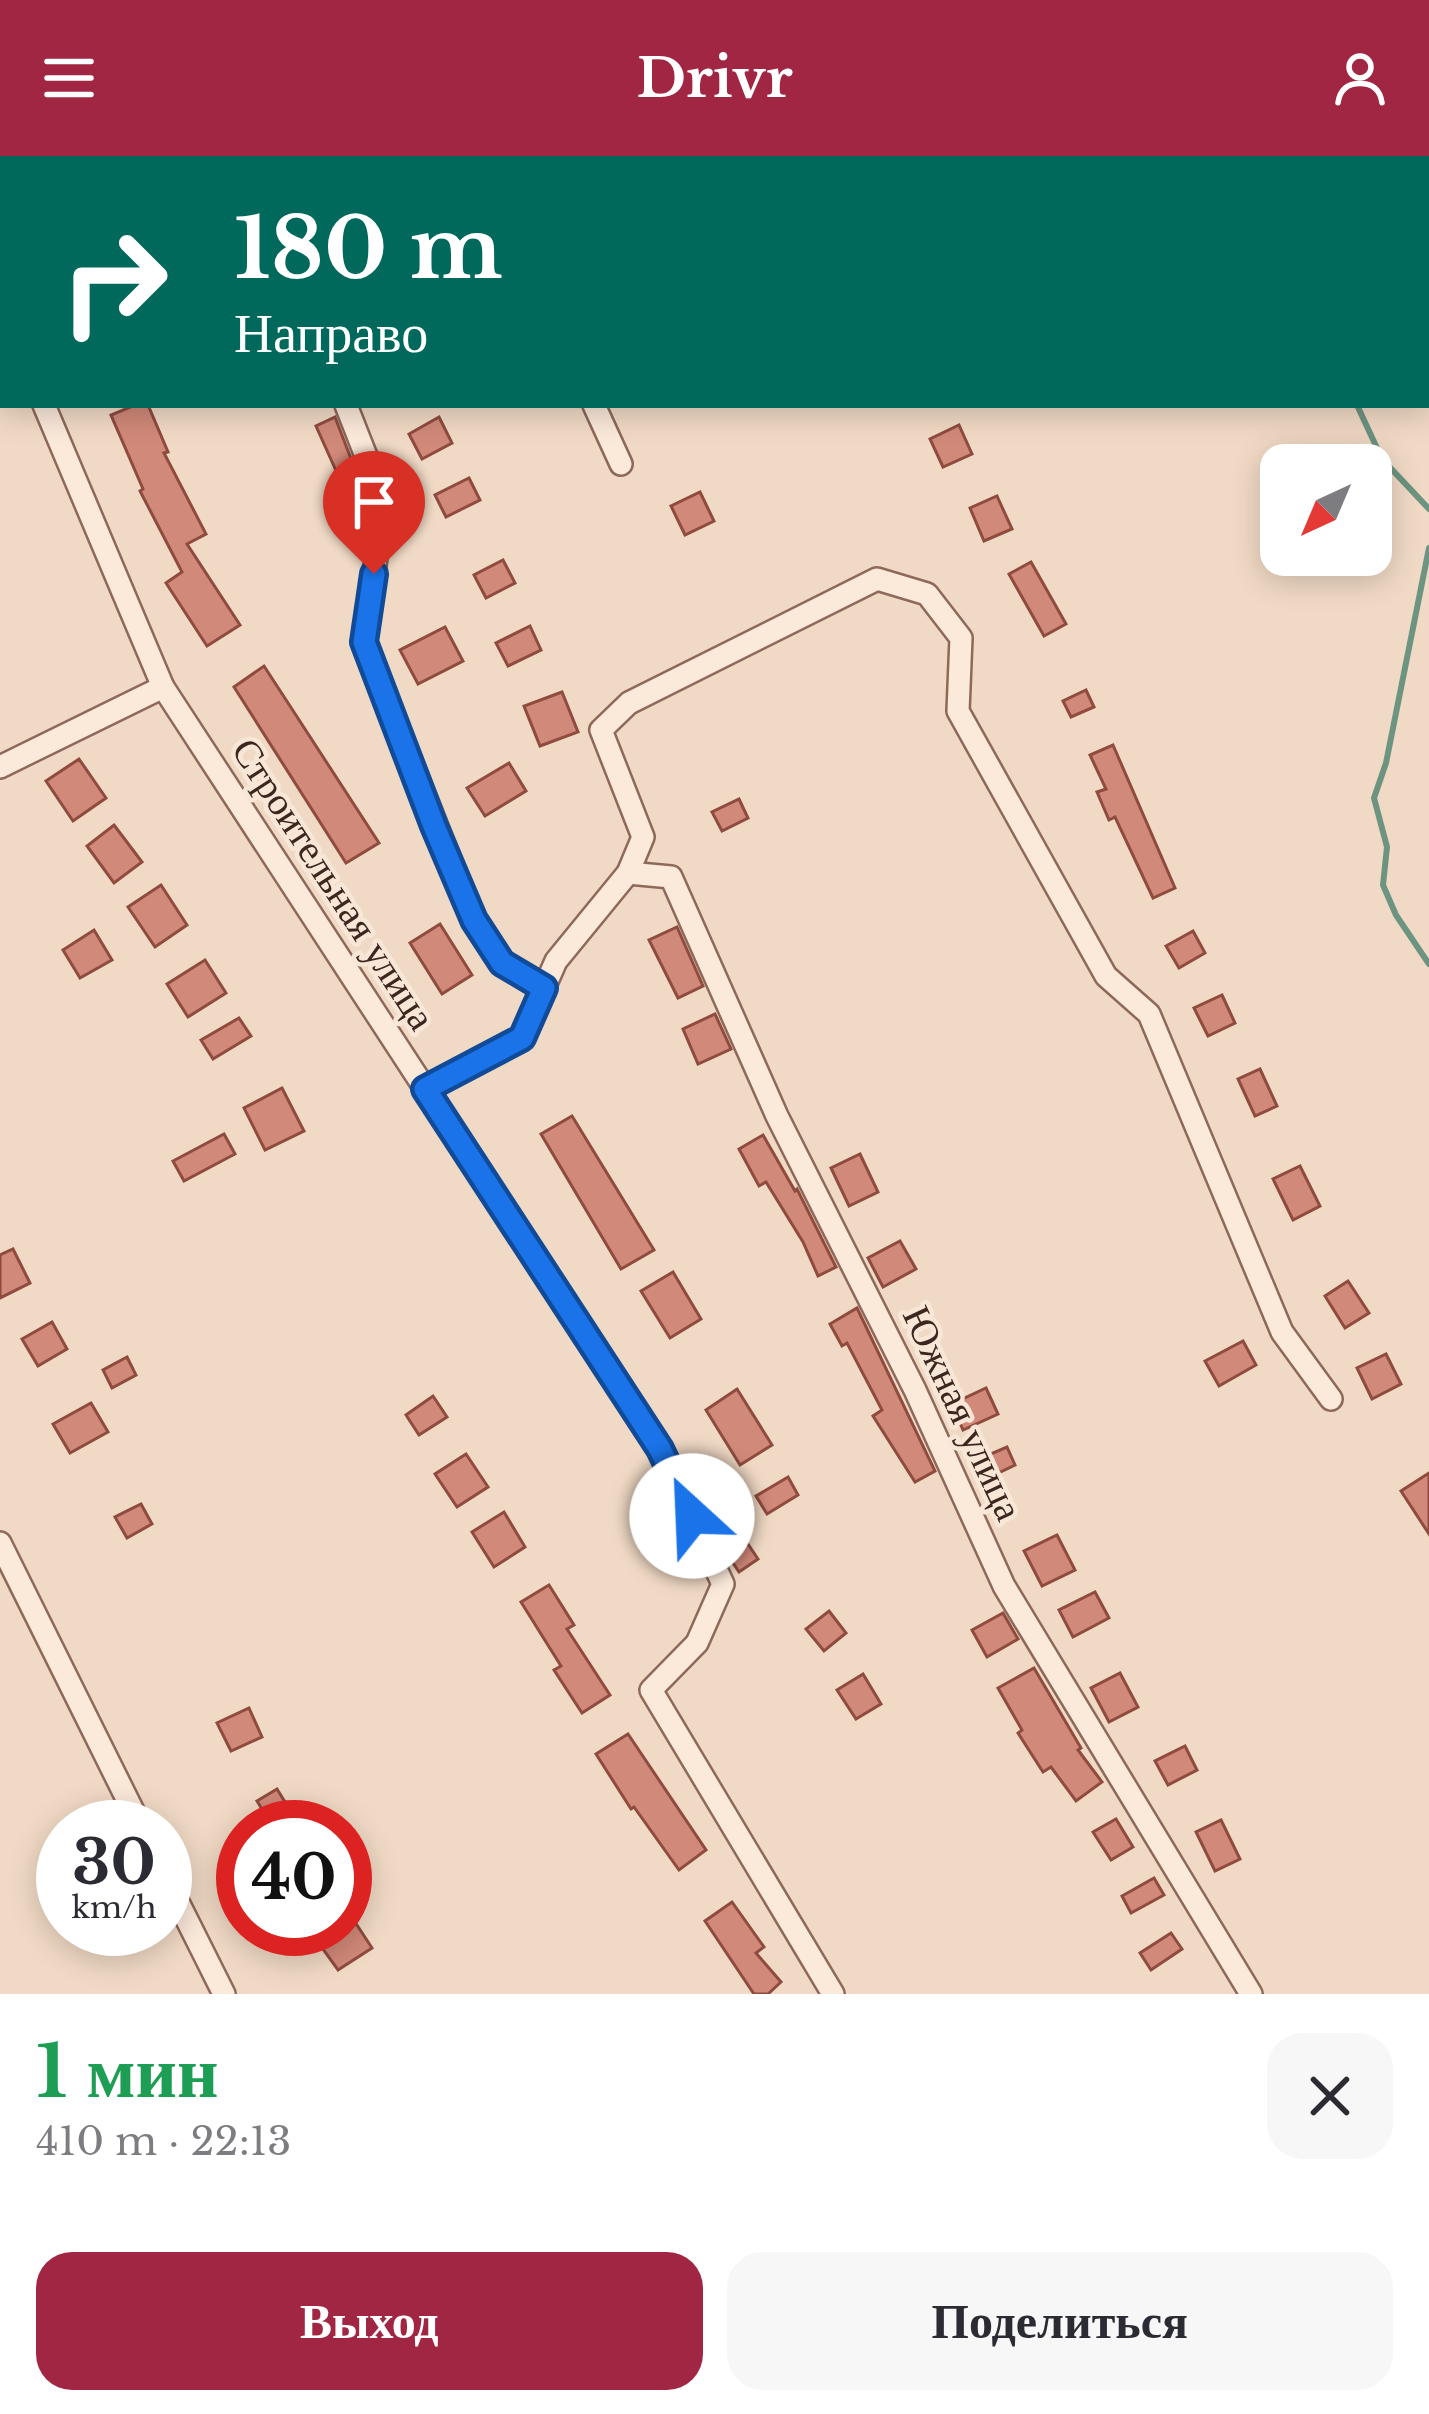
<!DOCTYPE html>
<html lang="ru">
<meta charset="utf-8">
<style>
body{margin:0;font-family:"Libre Baskerville",serif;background:#f7f7f7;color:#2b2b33;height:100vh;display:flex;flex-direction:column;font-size:45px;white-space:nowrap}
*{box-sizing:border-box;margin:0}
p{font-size:39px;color:#7c7c81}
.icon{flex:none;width:66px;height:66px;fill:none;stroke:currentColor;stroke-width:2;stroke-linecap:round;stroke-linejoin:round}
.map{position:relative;height:1838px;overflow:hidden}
.sheet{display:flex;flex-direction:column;background:#fff;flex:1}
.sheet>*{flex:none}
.guide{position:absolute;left:0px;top:0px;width:1431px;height:252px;box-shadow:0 6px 30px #0003;background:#00695c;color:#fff;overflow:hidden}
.needle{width:78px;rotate:224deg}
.buttons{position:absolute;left:1260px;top:288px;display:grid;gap:24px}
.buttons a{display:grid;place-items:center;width:132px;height:132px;border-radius:24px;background:#fff;box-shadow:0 6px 30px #0003;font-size:60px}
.speed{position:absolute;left:36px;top:1644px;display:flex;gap:24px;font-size:60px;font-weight:700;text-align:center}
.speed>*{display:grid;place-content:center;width:156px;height:156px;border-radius:50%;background:#fff;box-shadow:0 6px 30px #0003;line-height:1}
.speed small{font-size:30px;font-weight:400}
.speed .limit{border:18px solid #d22;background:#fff;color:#111}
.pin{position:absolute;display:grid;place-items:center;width:102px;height:102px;color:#fff;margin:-123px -51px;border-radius:50% 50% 50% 0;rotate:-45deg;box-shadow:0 0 12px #0007}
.pin .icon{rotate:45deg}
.me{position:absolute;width:132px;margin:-66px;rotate:335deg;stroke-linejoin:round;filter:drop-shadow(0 0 9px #0008)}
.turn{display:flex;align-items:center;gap:42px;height:252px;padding:0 36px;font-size:54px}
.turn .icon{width:156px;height:156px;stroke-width:2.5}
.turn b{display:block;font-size:84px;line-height:102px}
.round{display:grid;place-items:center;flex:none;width:126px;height:126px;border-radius:36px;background:#f7f7f7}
.headline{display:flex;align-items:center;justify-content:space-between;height:204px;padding:0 36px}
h1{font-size:72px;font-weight:700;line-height:90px;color:#1e9e55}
.cta{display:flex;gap:24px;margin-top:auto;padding:24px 36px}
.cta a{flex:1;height:138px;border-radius:36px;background:#a12643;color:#fff;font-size:48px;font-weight:700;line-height:138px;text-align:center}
.cta a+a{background:#f7f7f7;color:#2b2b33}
header{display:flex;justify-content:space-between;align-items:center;height:156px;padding:0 36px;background:#a12643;color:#fff;font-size:54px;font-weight:700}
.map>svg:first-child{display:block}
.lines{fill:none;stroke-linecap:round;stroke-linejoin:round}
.stream{stroke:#6d9481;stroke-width:6}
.building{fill:#d18979;stroke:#8f4b3e;stroke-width:3}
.minor-casing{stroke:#8e695a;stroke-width:26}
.minor{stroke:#fbe9da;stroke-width:21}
.route-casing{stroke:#114b97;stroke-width:30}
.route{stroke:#1a73e8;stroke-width:21}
.labels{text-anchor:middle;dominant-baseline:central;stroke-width:9;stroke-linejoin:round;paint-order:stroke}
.street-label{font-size:39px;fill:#3d261f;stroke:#f8e6d6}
</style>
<header><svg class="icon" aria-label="menu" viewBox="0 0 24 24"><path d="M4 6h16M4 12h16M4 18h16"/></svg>Drivr<svg class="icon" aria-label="person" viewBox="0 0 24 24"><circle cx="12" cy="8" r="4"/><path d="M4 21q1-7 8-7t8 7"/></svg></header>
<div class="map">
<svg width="1429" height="1838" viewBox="0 0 1429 1838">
<rect width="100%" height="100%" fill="#f1dac5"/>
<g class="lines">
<g class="stream">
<path d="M882,0L889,3"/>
<path d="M1357,249L1382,303L1429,353"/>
<path d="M1429,392L1386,607L1374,642L1387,691L1383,729L1396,759L1429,808"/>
</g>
</g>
<g class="building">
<path d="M135,249H148L168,296L164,297L206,378L187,388L240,469L207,490L166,427L182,416L140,335L143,333L111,259Z"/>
<path d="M335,261L358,321L342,328L316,270Z"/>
<path d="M439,261L452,287L422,303L409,278Z"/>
<path d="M959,269L972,298L943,311L930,283Z"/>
<path d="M469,322L480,344L446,361L435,339Z"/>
<path d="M700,336L714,365L685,379L671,350Z"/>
<path d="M997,340L1012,373L984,385L970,352Z"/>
<path d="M503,404L515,427L486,442L474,419Z"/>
<path d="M1031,406L1066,468L1044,480L1009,418Z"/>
<path d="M530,470L541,494L508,510L496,487Z"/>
<path d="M445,471L463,505L418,528L400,494Z"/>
<path d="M264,510L379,687L346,707L234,531Z"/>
<path d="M1086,534L1094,551L1071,561L1063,545Z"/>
<path d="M562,536L578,576L540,590L524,550Z"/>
<path d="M1113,589L1175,732L1153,742L1115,661L1109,664L1097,636L1106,633L1090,599Z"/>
<path d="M79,603L106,642L73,665L46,625Z"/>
<path d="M509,607L526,635L485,660L467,632Z"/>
<path d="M739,643L748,662L722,675L712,656Z"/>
<path d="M114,669L142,706L114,727L87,690Z"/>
<path d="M161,729L187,769L155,791L128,751Z"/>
<path d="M440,768L472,819L442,838L410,787Z"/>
<path d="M677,771L703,830L678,842L649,784Z"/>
<path d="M94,774L112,804L80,822L63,794Z"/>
<path d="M1193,775L1205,797L1179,812L1166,790Z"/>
<path d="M205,804L226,837L188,861L167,828Z"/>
<path d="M1222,839L1235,867L1208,880L1194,852Z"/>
<path d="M715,858L731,893L698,908L683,873Z"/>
<path d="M239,862L251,880L213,903L201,884Z"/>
<path d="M1260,913L1277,950L1255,960L1238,923Z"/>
<path d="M282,932L304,975L265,994L244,952Z"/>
<path d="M572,960L654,1094L621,1113L541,978Z"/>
<path d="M224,978L235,998L184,1025L173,1005Z"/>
<path d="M763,979L795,1035L797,1033L836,1111L818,1120L803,1086L766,1026L759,1030L739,993Z"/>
<path d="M860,998L878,1036L849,1050L831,1012Z"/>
<path d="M1300,1010L1320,1050L1293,1064L1273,1023Z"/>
<path d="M900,1085L916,1113L883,1131L868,1102Z"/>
<path d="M13,1093L30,1127L0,1142V1099Z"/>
<path d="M673,1116L701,1163L670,1182L641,1135Z"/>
<path d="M1348,1125L1369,1157L1345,1172L1325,1140Z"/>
<path d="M857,1152L935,1315L915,1326L873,1260L882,1254L847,1187L842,1190L830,1168Z"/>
<path d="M52,1166L67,1193L38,1210L22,1183Z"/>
<path d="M1243,1185L1256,1209L1219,1230L1205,1205Z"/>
<path d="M1386,1198L1401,1228L1372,1243L1357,1212Z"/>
<path d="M127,1201L136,1219L112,1232L103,1214Z"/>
<path d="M986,1232L998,1258L963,1274L952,1248Z"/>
<path d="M737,1233L772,1289L740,1309L706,1254Z"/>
<path d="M433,1240L447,1261L419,1279L406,1259Z"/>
<path d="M91,1247L108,1276L70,1297L53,1268Z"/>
<path d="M1007,1291L1015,1309L988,1322L979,1303Z"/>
<path d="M466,1298L488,1331L457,1351L435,1318Z"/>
<path d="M1429,1317V1378L1401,1335Z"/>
<path d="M788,1321L798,1339L767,1358L756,1340Z"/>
<path d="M141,1348L152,1368L127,1382L115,1361Z"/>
<path d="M504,1356L525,1391L494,1411L472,1376Z"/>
<path d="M742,1379L758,1403L739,1416L723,1392Z"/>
<path d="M1057,1379L1075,1414L1042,1430L1024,1395Z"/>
<path d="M549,1429L574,1469L567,1473L610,1539L582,1557L554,1514L561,1510L521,1446Z"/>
<path d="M1095,1436L1109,1462L1073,1481L1059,1454Z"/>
<path d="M829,1455L846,1477L824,1495L806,1473Z"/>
<path d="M1003,1457L1018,1483L987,1501L972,1474Z"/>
<path d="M1034,1512L1081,1592L1078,1594L1102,1626L1076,1645L1051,1611L1043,1616L1018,1577L1022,1574L998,1532Z"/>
<path d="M1120,1517L1138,1551L1109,1566L1091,1532Z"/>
<path d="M863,1518L881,1548L856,1563L837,1534Z"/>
<path d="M249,1552L262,1581L231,1595L217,1567Z"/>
<path d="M628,1578L706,1694L679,1714L634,1651L631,1653L596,1598Z"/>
<path d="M1185,1590L1197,1614L1168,1629L1155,1605Z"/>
<path d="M277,1633L285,1646L265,1658L257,1645Z"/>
<path d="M1116,1663L1133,1691L1111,1704L1093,1676Z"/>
<path d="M1221,1664L1240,1703L1215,1715L1196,1676Z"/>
<path d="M1154,1722L1164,1739L1131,1757L1122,1740Z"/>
<path d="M732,1746L764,1791L756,1797L781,1826L768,1838H754L705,1765Z"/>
<path d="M355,1766L372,1792L338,1814L320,1789Z"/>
<path d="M1171,1777L1182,1793L1151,1814L1140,1797Z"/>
</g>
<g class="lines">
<defs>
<g id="minor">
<path d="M138,0L139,3"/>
<path d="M258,0L259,3"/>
<path d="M502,0L503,3"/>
<path d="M1355,0L1357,3"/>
<path d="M1428,118L1429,119"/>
<path d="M0,146L3,153"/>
<path d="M44,249L163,531L660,1293L723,1428L697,1487L651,1534L833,1838"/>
<path d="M346,249L384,346L364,486L474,764L501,807L544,832"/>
<path d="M594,249L621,308"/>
<path d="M0,611L163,531"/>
<path d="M628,717L671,721L777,960L915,1234L1004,1430L1251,1838"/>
<path d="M425,933L522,882L556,805L628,717L643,681L601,574L629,547L877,423L927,438L961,482L958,555L1106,820L1149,858L1282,1176L1331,1243"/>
<path d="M0,1387L141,1671"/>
<path d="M165,1720L224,1838"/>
</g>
</defs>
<use href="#minor" class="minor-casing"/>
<use href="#minor" class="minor"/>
</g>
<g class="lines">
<defs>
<path id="route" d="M374,418L364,486L434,670L474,764L502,807L544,832L522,882L425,933L660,1293L692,1360"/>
</defs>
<use href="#route" class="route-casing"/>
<use href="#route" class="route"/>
</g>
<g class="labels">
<g class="street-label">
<text transform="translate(334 728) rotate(57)">Строительная улица</text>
<text transform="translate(963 1257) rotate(65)">Южная улица</text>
</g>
</g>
</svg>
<div class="buttons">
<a><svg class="needle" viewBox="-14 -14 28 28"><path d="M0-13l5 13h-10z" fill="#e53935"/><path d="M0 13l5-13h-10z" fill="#7c7c81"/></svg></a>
</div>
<div class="speed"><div>30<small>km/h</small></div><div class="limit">40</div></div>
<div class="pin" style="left:374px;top:418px;background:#d93025"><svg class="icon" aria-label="arrive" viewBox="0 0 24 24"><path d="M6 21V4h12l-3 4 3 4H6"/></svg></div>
<svg class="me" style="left:692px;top:1360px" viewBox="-20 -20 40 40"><circle r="19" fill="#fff"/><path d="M0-13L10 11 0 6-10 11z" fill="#1a73e8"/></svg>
<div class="guide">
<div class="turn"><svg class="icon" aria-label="right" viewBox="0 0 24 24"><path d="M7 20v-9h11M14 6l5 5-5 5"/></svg><div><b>180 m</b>Направо</div></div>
</div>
</div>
<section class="sheet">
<div class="headline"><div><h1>1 мин</h1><p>410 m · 22:13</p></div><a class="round"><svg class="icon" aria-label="close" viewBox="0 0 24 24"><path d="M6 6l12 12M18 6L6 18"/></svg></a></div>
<div class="cta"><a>Выход</a><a>Поделиться</a></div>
</section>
